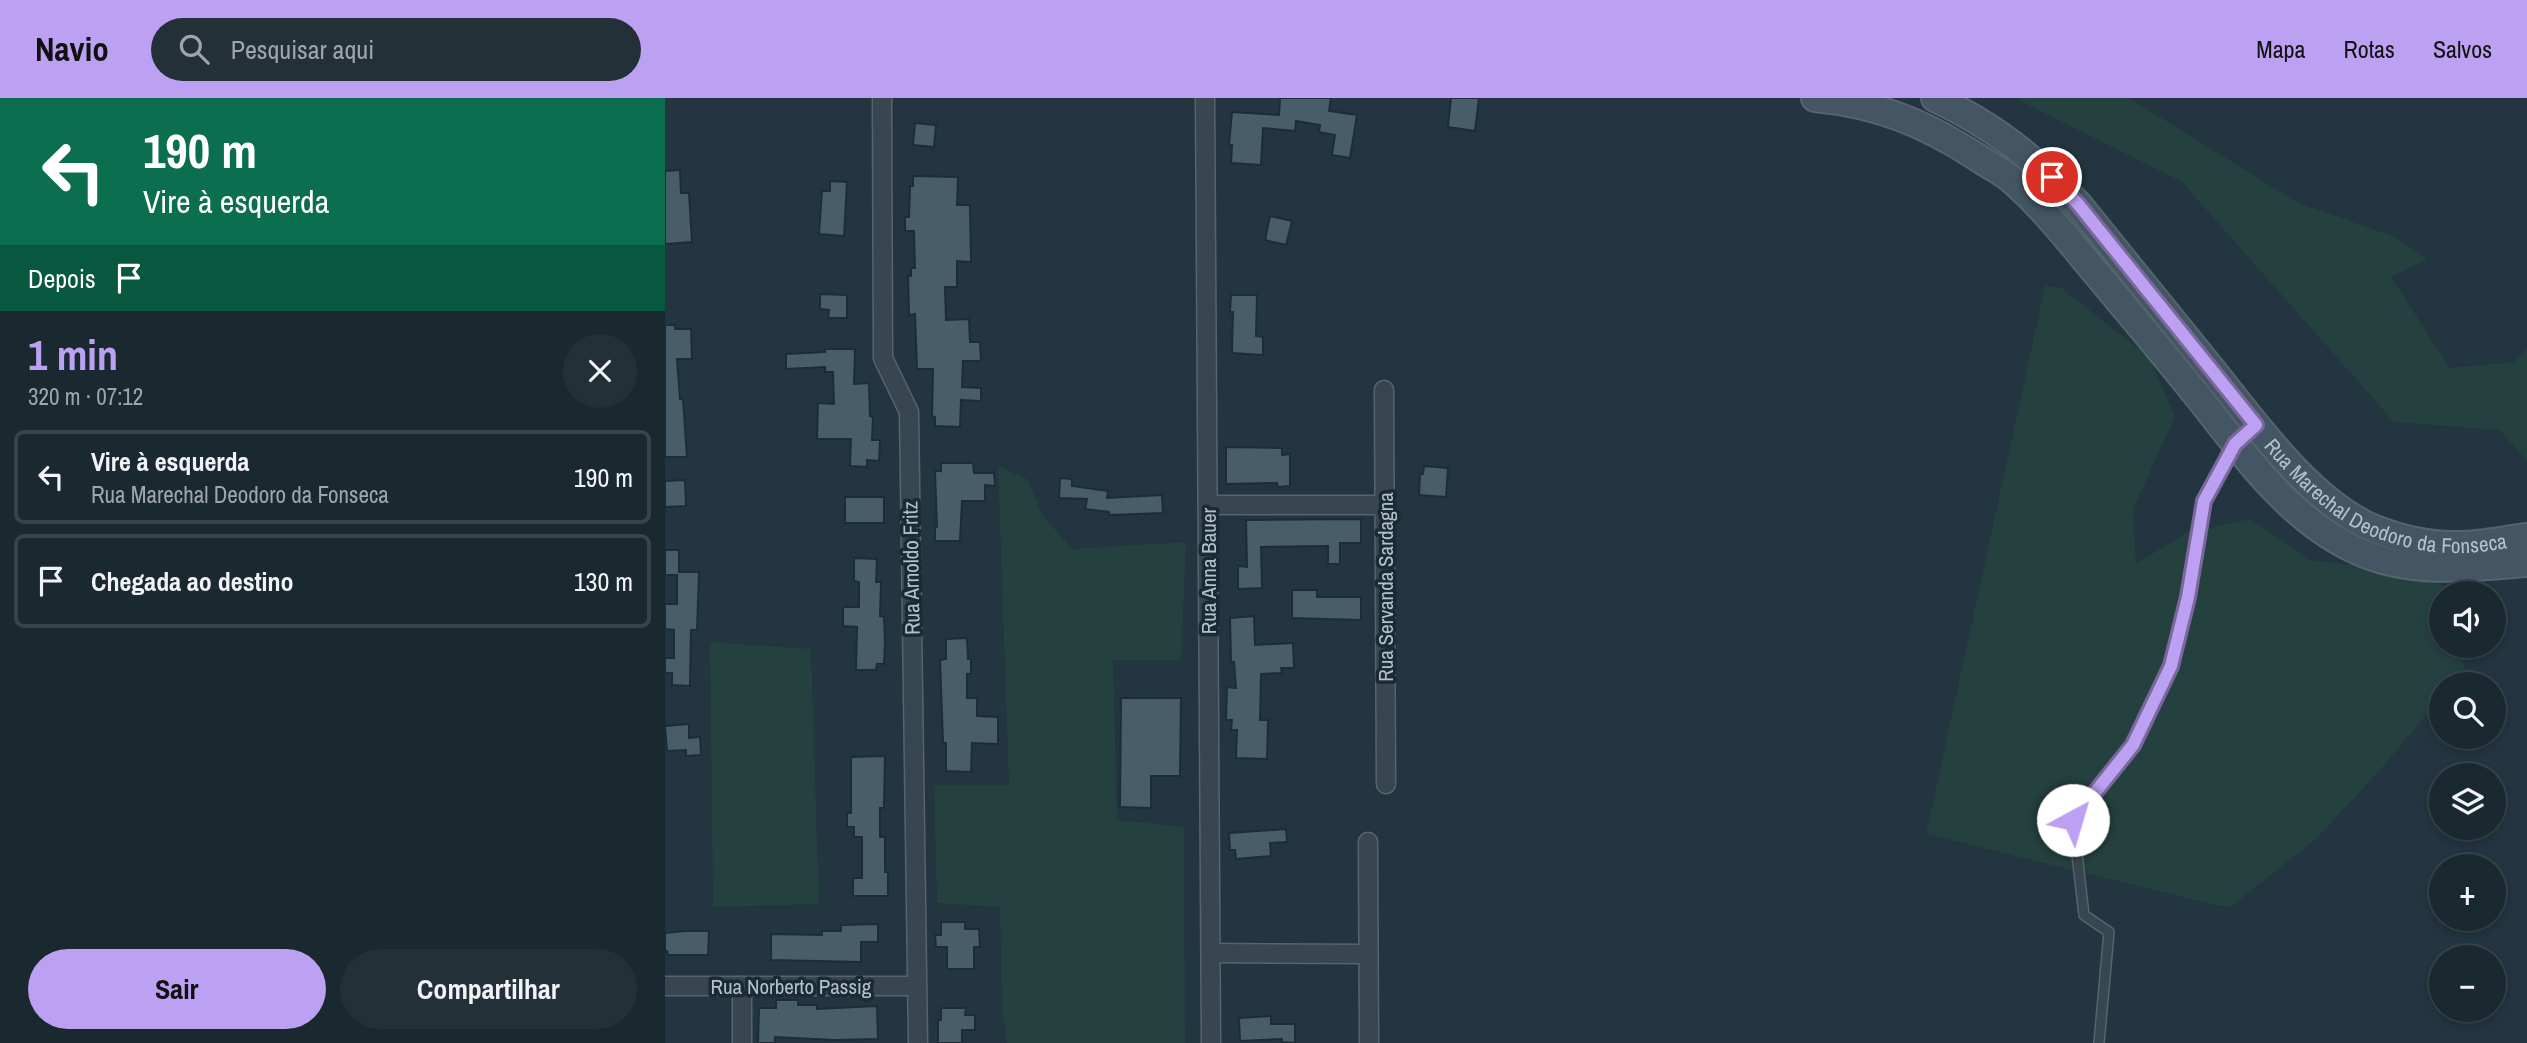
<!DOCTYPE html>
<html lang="pt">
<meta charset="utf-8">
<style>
body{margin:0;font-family:"Archivo Narrow",sans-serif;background:#233038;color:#f1f3f6;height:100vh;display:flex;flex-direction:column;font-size:26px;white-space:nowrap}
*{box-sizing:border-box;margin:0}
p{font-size:23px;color:#9fa6ab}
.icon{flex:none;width:38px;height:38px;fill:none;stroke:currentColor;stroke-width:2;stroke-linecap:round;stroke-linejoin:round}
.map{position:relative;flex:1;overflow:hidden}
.drawer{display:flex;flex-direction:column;background:#1a2830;width:665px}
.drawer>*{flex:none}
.hud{background:#0b6e4f;color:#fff;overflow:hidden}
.fabs{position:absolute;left:1764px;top:483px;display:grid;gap:14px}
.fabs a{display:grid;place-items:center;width:77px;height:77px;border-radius:50%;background:#1a2830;box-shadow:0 4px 10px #0003,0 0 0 2px #38444c;font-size:35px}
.pin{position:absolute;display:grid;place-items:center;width:60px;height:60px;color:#fff;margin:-30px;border:4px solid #fff;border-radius:50%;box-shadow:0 2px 7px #0007}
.me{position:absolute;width:77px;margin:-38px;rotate:39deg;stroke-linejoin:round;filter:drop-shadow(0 0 5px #0008)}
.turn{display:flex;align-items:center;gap:24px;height:147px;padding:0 28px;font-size:32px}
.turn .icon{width:91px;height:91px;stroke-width:2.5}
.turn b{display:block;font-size:49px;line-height:60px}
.then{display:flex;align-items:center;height:66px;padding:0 28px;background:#0003;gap:14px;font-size:26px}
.round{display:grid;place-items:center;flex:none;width:74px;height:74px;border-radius:37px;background:#233038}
.headline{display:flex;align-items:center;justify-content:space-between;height:119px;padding:0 28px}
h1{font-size:42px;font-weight:700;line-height:52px;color:#bca0f2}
.cta{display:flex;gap:14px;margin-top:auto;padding:14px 28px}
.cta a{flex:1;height:80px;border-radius:42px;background:#bca0f2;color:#111;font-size:28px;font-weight:700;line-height:80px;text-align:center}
.cta a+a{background:#233038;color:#f1f3f6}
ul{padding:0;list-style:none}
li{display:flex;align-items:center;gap:21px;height:94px;margin:0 14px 10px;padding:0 14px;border:4px solid #38444c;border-radius:10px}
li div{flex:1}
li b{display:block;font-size:26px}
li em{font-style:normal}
header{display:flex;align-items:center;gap:42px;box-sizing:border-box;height:98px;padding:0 35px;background:#bca0f2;color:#111}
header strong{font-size:33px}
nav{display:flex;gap:38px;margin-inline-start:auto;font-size:24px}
.search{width:490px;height:63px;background:#233038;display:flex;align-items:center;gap:18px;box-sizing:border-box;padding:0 24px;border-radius:38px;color:#9fa6ab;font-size:26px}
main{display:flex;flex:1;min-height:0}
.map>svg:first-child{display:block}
.green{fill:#24413f}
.building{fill:#485d6a;stroke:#1d2d37;stroke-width:2}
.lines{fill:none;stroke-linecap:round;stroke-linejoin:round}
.service-casing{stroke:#55646e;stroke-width:12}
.minor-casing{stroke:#55646e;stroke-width:21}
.secondary-casing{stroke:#55646e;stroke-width:30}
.service{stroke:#374650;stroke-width:9}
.minor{stroke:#374650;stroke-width:18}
.secondary{stroke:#445663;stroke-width:26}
.route-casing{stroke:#7a689d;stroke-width:18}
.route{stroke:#bca0f2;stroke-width:12}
.labels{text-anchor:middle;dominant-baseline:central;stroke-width:7;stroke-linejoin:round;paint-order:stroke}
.street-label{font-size:21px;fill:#b3c1cb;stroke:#1b2b35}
</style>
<header>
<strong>Navio</strong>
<div class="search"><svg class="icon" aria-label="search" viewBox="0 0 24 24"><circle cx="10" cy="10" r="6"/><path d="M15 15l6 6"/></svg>Pesquisar aqui</div>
<nav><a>Mapa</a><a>Rotas</a><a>Salvos</a></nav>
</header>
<main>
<section class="drawer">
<div class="hud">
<div class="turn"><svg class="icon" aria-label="left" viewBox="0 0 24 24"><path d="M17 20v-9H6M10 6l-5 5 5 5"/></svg><div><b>190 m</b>Vire à esquerda</div></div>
<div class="then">Depois<svg class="icon" aria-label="arrive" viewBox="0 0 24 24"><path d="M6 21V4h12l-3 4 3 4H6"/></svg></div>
</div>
<div class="headline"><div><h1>1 min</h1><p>320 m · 07:12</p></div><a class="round"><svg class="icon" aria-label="close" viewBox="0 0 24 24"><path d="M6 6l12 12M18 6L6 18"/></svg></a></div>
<ul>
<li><svg class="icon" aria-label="left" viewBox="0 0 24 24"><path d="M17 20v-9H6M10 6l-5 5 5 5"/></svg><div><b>Vire à esquerda</b><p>Rua Marechal Deodoro da Fonseca</p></div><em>190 m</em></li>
<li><svg class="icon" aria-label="arrive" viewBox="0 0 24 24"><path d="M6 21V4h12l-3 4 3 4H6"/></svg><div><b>Chegada ao destino</b></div><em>130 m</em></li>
</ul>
<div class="cta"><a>Sair</a><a>Compartilhar</a></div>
</section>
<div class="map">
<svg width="1862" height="945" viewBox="0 0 1862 945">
<rect width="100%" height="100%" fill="#223540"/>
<g class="green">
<path d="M1350,0H1464L1633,105L1728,138L1763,161L1726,179L1785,270L1849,264L1862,250V363L1835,332L1729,324L1516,83Z"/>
<path d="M1380,188L1395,189L1484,259L1510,319L1468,411L1471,466L1521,435L1586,421L1644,462L1775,477L1780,495H1776V548H1794L1800,571L1787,586H1776V599L1715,672L1651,741L1564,810L1261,736Z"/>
<path d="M333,368L362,381L378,418L407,451L521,444L516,562H448L452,722L519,729L520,945H342L337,912L335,809L272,805L269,687H344Z"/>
<path d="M45,544L146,551L154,806L48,809Z"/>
</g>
<g class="building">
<path d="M615,0H666L664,13L692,17L685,60L667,57L670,37L654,34L655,27L631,23L630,33L598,30L596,67L566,65L567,47H564L567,14L614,17Z"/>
<path d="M786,0H814L810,33L783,29Z"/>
<path d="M250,25L271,27L269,49L248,47Z"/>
<path d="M15,72L16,95H24L27,144L0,146V73Z"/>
<path d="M248,78L293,79L292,107H305L306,164L292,163V189H280L281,222L304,221L305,244H315L316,263H298L297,289L316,290V303L296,302L295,329L270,328V319L267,318L268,271H252L250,216L244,217L243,178H246V170H250L249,133H240V119H244L245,88H248Z"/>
<path d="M165,83L182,84L179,138L154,136L157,93H165Z"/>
<path d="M605,118L627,123L621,147L600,142Z"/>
<path d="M155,196L182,197V220H163L164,212L155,211Z"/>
<path d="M566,197H592L591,238L598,239V257L567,255L568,214H565Z"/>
<path d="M0,227H10V231H26L27,261H12L15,301H18L22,359H0Z"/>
<path d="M160,251H190L189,286L204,285L205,318L208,319L207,342H215L214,363L202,362V369L185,368L186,341H152L153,305L169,306L168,274H160V269L121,271V256L160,254Z"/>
<path d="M561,349L617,350V357L625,356V388L613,389L612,385L561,386Z"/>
<path d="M276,365H308L309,375H329L330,388L320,387V403H297L295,443H270V429H272L270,373H276Z"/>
<path d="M759,368L783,370L781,399L754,397L755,376H758Z"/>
<path d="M395,380L407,381V388L443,393L442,400L497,397L498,415L444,417V414L420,411L422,401L394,400Z"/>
<path d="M20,382L21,408L0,409V383Z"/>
<rect x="180" y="399" width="39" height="26"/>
<path d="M696,421V445H675V466H663V448L596,449L597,490L573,491V468L582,469L581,422Z"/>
<path d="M0,452H14V474H34L32,532H26L25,588L7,587V575H0V560H9V532L0,531V506H12V477H0Z"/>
<path d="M189,460L212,461L211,484H216L215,518L219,519L220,544L219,566H212L211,572H191L192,529L178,528V509H194V484L189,483Z"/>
<path d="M627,492H652V499H696V522L627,520Z"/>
<path d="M589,518L590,547L628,545L629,570H616L617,575L596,576L595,622H603L602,661L571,660L572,632H566L567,622H561L562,589L571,590L569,564H566L565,520Z"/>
<path d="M302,540L303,561H306V576H302V600H312V618L333,619V646L307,645L306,674L281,673V645H278L275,562L281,561V541Z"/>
<path d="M456,600H516L515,678H486V710L455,709Z"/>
<path d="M24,626V640L35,639L36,657L21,658V652L2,653L0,628Z"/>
<path d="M220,658L219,710H215V739H220V774H223V798H188V780H197V739H189V729H182V715H186V659Z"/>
<path d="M621,731L622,744L605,745L606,758L571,761L570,752H565L564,735Z"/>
<path d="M276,824H300V831H314L315,849H309V871H282V849H271L270,837H276Z"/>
<path d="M213,826V844H196V864L106,862V836L157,837V833H176V827Z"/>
<path d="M20,833H44L43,857H3L2,853H0V835Z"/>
<path d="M111,902H133V907H152V911L212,908L213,941L170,942L110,939V945H93L94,910H111Z"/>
<path d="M276,910H301L300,917H310V932H297V945H273V922H276Z"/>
<path d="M606,918V926H630V945L617,944V941L575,943L574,920Z"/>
</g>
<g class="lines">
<defs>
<path id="service" d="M1434,945L1444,834L1419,817L1408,722L1468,647L1506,568L1523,499L1539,403L1569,348"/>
<g id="minor">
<path d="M217,0L218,260L244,314L253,945"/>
<path d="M540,0L546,945"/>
<path d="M719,292L721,686"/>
<path d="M543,407H719"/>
<path d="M703,744L704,945"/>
<path d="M546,855L703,856"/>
<path d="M0,888H252"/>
<path d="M77,888V945"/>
</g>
<g id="secondary">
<path d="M1150,0C1213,6 1259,25 1312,59C1323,67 1337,73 1347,82C1379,110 1405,144 1432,176C1470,222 1509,268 1546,315C1588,369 1634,430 1700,456C1752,477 1808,469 1862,465"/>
<path id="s1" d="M1270,0C1329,28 1368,59 1413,106C1457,160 1500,214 1544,268C1587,321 1645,405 1710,431C1733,440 1762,447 1788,447C1812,448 1838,442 1862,439"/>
</g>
</defs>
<use href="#service" class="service-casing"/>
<use href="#minor" class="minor-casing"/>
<use href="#secondary" class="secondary-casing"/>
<use href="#service" class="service"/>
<use href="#minor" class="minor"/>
<use href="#secondary" class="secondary"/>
</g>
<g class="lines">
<defs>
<path id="route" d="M1387,79L1413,106L1591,327L1570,346L1539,403L1523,499L1506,568L1468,647L1408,722"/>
</defs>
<use href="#route" class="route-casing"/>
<use href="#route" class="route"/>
</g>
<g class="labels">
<g class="street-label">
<text stroke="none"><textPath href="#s1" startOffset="620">Rua Marechal Deodoro da Fonseca</textPath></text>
<text transform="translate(246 470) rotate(-91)">Rua Arnoldo Fritz</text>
<text transform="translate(543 473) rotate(-90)">Rua Anna Bauer</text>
<text transform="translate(720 489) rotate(-90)">Rua Servanda Sardagna</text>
<text x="126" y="888">Rua Norberto Passig</text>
</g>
</g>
</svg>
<div class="fabs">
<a><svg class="icon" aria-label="sound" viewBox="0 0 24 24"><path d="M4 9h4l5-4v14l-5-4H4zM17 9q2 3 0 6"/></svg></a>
<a><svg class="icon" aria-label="search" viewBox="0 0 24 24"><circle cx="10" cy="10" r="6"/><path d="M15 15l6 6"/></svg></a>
<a><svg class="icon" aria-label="layers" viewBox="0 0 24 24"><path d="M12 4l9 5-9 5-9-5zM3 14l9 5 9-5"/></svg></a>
<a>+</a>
<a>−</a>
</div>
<div class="pin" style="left:1387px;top:79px;background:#d93025"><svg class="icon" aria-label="arrive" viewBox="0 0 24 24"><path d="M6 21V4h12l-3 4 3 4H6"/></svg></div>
<svg class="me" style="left:1408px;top:722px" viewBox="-20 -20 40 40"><circle r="19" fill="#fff"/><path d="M0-13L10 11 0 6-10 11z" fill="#bca0f2"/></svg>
</div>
</main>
